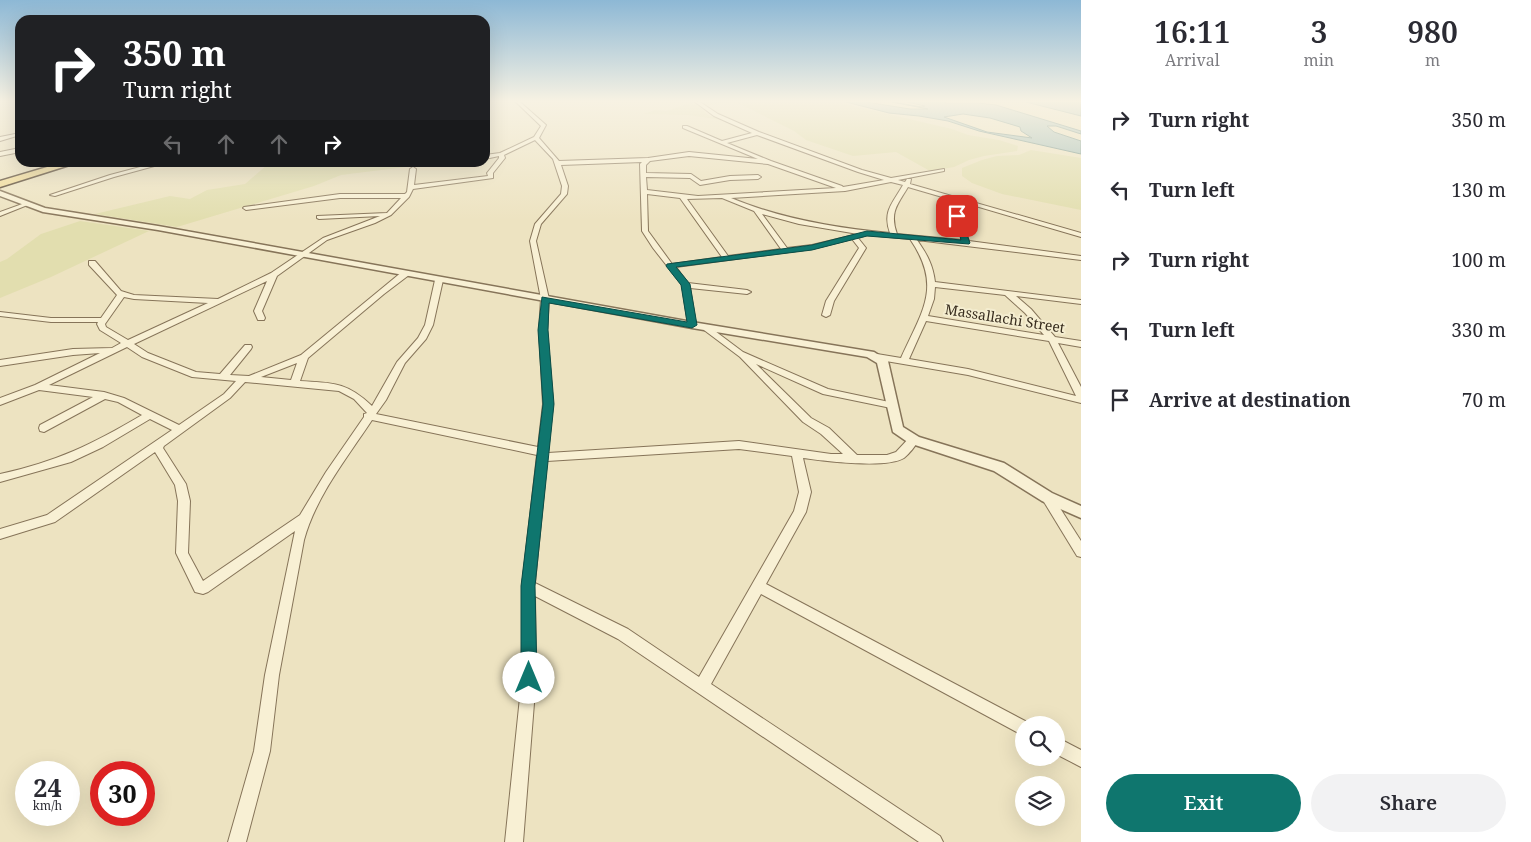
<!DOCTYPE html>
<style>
body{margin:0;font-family:"Noto Serif",serif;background:#f2f2f3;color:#2b2b33;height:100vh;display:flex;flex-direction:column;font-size:19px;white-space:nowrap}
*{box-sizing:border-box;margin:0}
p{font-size:16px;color:#7c7c81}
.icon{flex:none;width:28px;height:28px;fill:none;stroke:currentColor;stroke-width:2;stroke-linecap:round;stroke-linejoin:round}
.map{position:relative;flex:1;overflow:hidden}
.panel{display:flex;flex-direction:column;background:#fff;width:450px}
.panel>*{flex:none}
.top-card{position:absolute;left:15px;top:15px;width:475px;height:152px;border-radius:15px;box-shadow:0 5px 20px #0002;background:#202124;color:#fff;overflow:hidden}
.fabs{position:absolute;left:1015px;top:716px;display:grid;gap:10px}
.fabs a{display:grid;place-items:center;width:50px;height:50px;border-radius:50%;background:#fff;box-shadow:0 5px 20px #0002;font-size:25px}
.speed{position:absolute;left:15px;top:761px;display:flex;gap:10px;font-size:25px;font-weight:700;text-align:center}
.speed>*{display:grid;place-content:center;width:65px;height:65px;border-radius:50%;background:#fff;box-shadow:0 5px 20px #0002;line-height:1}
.speed small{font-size:12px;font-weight:400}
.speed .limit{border:8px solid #d22;background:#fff;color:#111}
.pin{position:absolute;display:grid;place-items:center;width:42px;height:42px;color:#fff;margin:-21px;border-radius:10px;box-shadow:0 2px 8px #0006}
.me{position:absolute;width:55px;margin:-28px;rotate:0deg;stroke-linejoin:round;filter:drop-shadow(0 0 4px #0008)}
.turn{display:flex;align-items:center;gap:18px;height:105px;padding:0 25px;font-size:22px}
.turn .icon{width:65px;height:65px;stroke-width:2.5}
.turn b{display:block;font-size:35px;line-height:42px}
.lanes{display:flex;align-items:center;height:48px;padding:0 25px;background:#0003;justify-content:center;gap:25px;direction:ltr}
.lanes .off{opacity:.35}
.eta{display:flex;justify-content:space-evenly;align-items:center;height:85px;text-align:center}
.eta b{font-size:30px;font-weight:600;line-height:35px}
.action{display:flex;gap:10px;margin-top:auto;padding:10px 25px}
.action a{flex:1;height:58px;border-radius:30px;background:#0f766e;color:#fff;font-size:20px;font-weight:600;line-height:58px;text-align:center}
.action a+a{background:#f2f2f3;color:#2b2b33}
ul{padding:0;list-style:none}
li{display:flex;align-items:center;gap:15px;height:70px;padding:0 25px}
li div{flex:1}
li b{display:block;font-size:19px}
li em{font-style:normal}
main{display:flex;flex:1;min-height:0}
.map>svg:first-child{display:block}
.farmland{fill:#e2deaf}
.water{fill:#a4bfb9;stroke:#6b8d87;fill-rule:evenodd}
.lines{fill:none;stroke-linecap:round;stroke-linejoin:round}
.minor-casing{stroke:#867459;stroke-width:2}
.tertiary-casing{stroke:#867459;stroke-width:3}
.primary-casing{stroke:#53422d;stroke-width:3}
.minor{fill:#f8f0d4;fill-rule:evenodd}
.tertiary{fill:#f8f0d4;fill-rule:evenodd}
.primary{fill:#f0db99;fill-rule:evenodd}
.route{fill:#0f766e;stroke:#0a4d48}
.labels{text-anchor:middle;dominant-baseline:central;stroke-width:4;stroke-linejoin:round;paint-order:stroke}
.street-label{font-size:14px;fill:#362b1d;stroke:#f4edd0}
</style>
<main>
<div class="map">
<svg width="1081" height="842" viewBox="0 0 1081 842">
<rect width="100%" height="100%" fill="#ede3c1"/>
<g class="farmland">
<path d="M692,102H732L699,106L708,115L722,120L688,115L644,114L655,110L667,111Z"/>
<path d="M736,102H836L952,129L968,135L999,140L1018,146L1017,151L984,156L969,160L954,167L930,171L896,152L853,156L806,140L794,131Z"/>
<path d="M1031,150L1081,158V210L1002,194L972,183L962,176V168L982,160L997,156L1019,155Z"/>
<path d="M276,163H438L341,175L314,186L177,227L95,214L170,196L190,199L207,190L245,184L267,165Z"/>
<path d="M80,221L149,231L51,277L0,298V262L7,259L41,234Z"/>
</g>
<g class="water">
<path d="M846,102H866L910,109H928L892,102L922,107L925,106L907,102H946L945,103H978L996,105L1081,131V134L1056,126H1047L1054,132L1081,141V154L979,131L948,121L919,116L889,113ZM963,114L990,118L1020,127L1021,131L1032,138L987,132L944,117Z"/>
<path d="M1026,102H1081V116Z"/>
</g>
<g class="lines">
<defs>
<g id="minor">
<path d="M516,102H520L546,125L539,138L559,161L648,158L689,152L758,159L683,128V126H687L722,141L752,133L714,116L695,102H700L718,114L759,132L862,170L891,178L944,169V171L898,180L905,182L907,179H911L910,184L1081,233V237L962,202L960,216L969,241L1081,256V260L917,240C927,254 933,265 935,282L1081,300V304L1016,296L1031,309L1055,337L1081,341V347L1058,343L1081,387V403L968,375L874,359L873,357L877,354L901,358C922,311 943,287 910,239L867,235L858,238L866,248L834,301L830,315L826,317L822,315L826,301L859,248L852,239L812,249L676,267L688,283L747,290L751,292L747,294L690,288L696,325L692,327L688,325L682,285L653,248L642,231L640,164L642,162L561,165L568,186L567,194L541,224L536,241L549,299L547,330L553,404L548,453L739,441L831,454H843L821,434L803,422L740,357L704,330V326L707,325L743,352L828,389L894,403L896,405L891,408L823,394L756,364L811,418L829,428L857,455H887L896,452L910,437H918L919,440C916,445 909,454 904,458C886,469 825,461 803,458L811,492L806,512L766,584L1029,723L1030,725H1024V736L761,594L711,684L940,836L943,842H919L618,639L535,596L536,678L523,842H505L522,678V586L537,455L372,420C347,458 316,496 304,540L279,675L270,751L246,842H228L254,751L265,675L295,531L208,592L203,594L195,592L176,553L178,501L175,485L155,452L55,522L0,539V529L47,515L172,430L150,419L103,447L71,462L0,482V474C56,462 93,444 142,415L118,402L105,399L44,432L40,431L39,428L40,425L93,397L39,390L0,405V398L35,385L100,353L73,355L0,366V360L73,349L112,348L121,343L100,330L97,324L98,322H51L0,316V312L51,318H101L117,295L89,265V261H95L121,291L134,295L218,299L271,273L323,238L380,216L319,219L317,218V216L387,213L401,198H340L246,210L243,208L244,207L340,194H405L407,192L410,169L413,167L416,169L414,185L488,176L487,173L499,158V156L485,159V155L500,153L534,137L541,126ZM757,135L858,172L884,180L843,187L842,186L771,161L727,143ZM535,140L553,159L562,186L561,194L535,224L530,241L541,299L539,330L543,404L538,447L376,414L386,400L405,363L426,339L433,325L443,280L442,278H436L435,280L425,325L418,338L397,362L372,406C347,382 333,383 300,381L308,358L384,294L409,275V271H403L301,355L249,376L230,375L251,349L252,347L251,345H245L220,374L196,372L148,353L134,344L267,281L254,311L258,320H264L265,318L262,311L277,276L327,240L375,223L391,215L409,197L413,189L493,178V173L505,158L504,155ZM689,156L768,164L836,188L698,196L647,190L646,177L690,178L700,185L730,180L758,179L761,177L758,175L730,176L701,181L691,174L646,173V165L650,161ZM891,182L903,185C893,203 882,211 890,233C835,228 782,219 731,198L845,191ZM908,187L956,201L954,216L962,240L897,234C889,212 898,204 908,187ZM647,194L680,198L722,257L672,264L648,231ZM722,198L754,211L781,249L728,256L687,199ZM762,214L799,224L858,234L812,245L787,248ZM935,287L1005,295L1025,313L1044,335L928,316L934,299ZM124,297L134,299L208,303L128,340L106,327L105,324ZM926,321L1049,341L1076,396L968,369L909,359ZM127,347L142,357L192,377L236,381L224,394L179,425L124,398L104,392L49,385ZM297,363L291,380L261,377ZM245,382L339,391L354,399L367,413L364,414V417L326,472L300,515L203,581L188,553L190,501L186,484L163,448L164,446L230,398ZM739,449L792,456L799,492L794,511L699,677L628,629L535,583L547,461Z"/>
<path d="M20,133V135L0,141V137Z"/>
<path d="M20,148V152L0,156V152Z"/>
<path d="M159,162H169L114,177L55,196L50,195L110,175Z"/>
<path d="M25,203L30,204L0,216V212Z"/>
<path d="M1047,493L1051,494L1081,541V557L1077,556L1041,497L1043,494Z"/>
<path d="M1056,737L1081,750V767L1056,754Z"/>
</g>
<path id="tertiary" d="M0,191L45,208L158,226L692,322L874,352L888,361L903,427L919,437L1004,463L1052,493L1081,506V518L1042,501L994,471L909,443L893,432L877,363L867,357L692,328L158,230L43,212L0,196Z"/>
<path id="primary" d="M64,162H79L0,187V181Z"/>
</defs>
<use href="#minor" class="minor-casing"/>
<use href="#tertiary" class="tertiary-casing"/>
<use href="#primary" class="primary-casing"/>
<use href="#minor" class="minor"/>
<use href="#tertiary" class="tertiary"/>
<use href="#primary" class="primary"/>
</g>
<linearGradient id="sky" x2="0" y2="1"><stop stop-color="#8db8d5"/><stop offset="0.46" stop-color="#f7f2e3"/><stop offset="1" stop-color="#f7f2e3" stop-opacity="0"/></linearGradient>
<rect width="1081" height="220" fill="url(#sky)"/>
<path class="route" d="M954,214L960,216L970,243L969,244L867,236L812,250L676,267L690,284L697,325L692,328L549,303L548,330L554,404L535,586L537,678L535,684L529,687L523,684L521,678V586L543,404L538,330L542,297L687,322L681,285L666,266L667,264L812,245L867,231L961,240Z"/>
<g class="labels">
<g class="street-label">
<text transform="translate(1005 318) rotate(9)">Massallachi Street</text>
</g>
</g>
</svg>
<div class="fabs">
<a><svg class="icon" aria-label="search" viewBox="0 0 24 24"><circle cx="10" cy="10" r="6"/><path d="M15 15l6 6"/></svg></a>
<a><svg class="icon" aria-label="layers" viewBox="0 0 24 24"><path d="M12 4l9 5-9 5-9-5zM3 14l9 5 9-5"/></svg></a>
</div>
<div class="speed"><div>24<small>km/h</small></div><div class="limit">30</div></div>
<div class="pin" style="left:957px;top:216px;background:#d93025"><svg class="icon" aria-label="arrive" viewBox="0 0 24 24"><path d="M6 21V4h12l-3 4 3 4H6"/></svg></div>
<svg class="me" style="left:529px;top:678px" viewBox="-20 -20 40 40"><circle r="19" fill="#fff"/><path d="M0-13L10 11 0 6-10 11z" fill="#0f766e"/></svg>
<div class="top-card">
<div class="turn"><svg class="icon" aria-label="right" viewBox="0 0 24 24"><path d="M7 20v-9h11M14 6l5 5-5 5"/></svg><div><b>350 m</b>Turn right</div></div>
<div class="lanes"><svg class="icon off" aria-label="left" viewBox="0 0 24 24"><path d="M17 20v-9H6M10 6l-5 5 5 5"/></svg><svg class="icon off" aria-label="ahead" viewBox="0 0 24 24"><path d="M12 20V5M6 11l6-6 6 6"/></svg><svg class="icon off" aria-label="ahead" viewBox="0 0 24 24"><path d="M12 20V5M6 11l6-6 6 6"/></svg><svg class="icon" aria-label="right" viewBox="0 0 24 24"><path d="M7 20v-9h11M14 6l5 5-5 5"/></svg></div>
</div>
</div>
<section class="panel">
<div class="eta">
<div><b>16:11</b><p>Arrival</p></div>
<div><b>3</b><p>min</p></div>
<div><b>980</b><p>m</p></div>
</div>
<ul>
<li><svg class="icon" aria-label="right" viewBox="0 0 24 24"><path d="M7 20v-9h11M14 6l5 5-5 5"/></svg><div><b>Turn right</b></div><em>350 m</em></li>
<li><svg class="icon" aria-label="left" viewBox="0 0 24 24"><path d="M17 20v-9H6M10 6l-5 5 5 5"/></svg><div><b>Turn left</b></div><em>130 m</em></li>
<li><svg class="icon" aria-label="right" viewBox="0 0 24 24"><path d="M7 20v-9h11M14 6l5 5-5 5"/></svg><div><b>Turn right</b></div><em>100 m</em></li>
<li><svg class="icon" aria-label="left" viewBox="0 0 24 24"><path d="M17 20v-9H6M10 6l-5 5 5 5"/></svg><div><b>Turn left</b></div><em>330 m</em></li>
<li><svg class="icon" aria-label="arrive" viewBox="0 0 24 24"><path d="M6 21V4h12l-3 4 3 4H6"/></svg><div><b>Arrive at destination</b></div><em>70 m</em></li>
</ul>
<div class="action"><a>Exit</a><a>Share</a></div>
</section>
</main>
